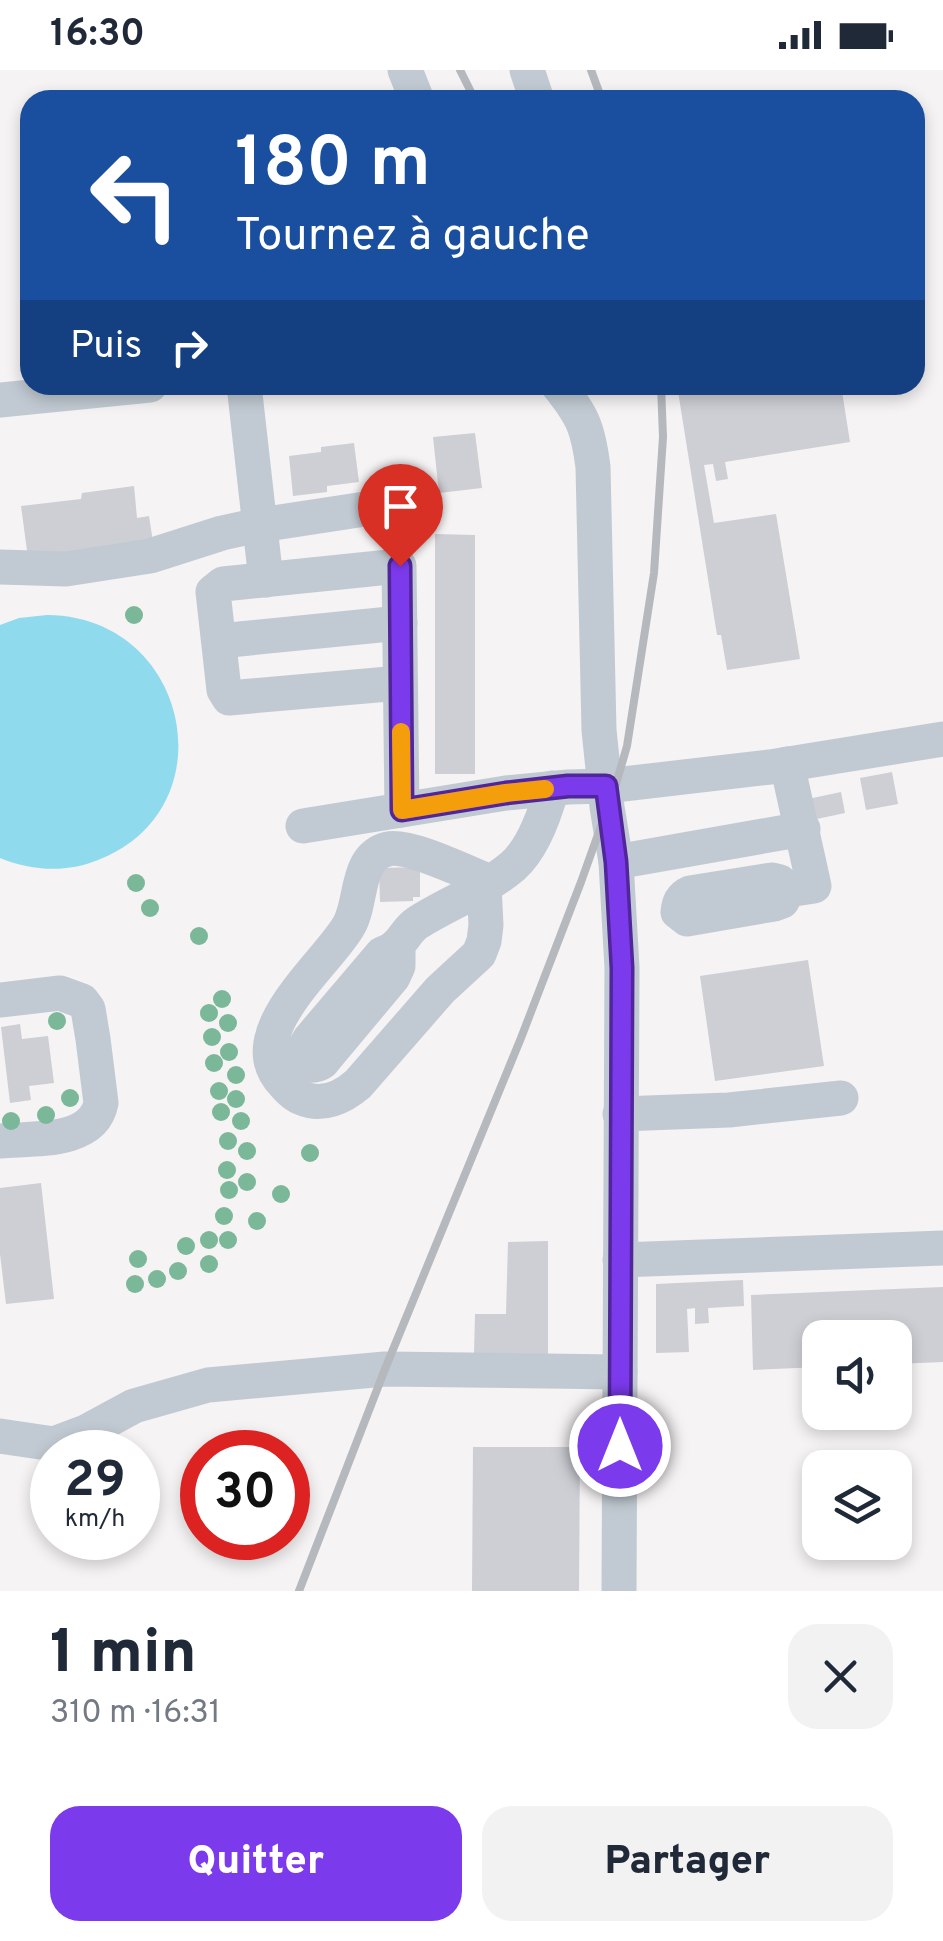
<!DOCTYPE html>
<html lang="fr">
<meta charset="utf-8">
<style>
body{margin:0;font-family:Overpass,sans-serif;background:#f2f2f3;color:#1f2937;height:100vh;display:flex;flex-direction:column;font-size:38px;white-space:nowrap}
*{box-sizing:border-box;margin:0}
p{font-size:32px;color:#747a83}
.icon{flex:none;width:55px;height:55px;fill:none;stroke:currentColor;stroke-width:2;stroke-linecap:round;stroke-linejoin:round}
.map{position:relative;height:1521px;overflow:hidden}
.details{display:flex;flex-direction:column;background:#fff;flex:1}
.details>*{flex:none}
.guide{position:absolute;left:20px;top:20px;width:905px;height:305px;border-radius:30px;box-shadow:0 5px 15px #0003;background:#1a4fa0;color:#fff;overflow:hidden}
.buttons{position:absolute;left:802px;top:1250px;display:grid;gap:20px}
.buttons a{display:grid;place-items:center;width:110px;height:110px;border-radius:20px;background:#fff;box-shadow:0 5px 15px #0003;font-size:50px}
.speed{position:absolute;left:30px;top:1360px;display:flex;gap:20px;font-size:50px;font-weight:700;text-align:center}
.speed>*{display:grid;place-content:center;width:130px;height:130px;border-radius:50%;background:#fff;box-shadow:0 5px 15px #0003;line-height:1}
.speed small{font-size:25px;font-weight:400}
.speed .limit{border:15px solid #d22;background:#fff;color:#111}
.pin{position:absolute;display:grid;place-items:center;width:85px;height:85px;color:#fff;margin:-102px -42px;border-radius:50% 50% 50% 0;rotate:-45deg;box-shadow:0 0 10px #0007}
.pin .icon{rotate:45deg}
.me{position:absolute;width:110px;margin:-55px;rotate:0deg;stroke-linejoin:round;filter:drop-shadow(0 0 8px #0008)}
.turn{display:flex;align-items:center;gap:35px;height:210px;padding:0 50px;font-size:45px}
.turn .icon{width:130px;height:130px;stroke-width:2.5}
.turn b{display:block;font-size:70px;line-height:85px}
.then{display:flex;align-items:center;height:95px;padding:0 50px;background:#0003;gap:20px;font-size:38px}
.round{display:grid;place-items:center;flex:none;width:105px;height:105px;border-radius:30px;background:#f2f2f3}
.overview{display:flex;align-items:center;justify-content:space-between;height:170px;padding:0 50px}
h1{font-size:60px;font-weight:800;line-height:75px}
.primary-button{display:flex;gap:20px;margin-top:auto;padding:20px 50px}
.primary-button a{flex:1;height:115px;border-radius:30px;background:#7c3aed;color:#fff;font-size:40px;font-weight:800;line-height:115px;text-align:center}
.primary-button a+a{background:#f2f2f3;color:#1f2937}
.status{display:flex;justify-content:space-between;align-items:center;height:70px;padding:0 50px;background:#fff;direction:ltr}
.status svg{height:28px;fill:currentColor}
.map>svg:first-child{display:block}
.water{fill:#90daee}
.building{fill:#cdcfd5}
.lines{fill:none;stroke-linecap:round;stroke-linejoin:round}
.minor{stroke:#c1cad2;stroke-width:35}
.rail{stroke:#b5b8bd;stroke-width:8}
.tree{fill:#7bb799}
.route-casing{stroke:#51269a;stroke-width:25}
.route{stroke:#7c3aed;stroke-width:18}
.slow{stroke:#f59e0b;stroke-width:18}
</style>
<div class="status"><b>16:30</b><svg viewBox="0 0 49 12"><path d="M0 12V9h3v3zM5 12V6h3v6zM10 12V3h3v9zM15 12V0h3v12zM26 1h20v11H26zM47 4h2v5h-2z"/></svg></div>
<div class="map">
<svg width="943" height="1521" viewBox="0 0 943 1521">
<rect width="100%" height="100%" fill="#f5f3f3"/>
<path class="water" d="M47,545C190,546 230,739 98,790C66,803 32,801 0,788V555L19,548Z"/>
<g class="building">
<path d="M677,315H841L850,372L725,392L728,409L716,411L713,394L704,395L714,453L776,444L800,589L727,600L721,565H717Z"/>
<path d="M475,363L482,418L439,423L433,367Z"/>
<path d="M354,373L359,412L327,416V422L293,426L289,386L321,382V377Z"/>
<path d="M134,416L137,448L149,446L153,472L28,488L21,436L81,429L82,423Z"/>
<path d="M435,464L475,465V704H435Z"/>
<path d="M892,702L898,734L866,740L860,708Z"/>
<path d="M841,722L845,743L812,750L808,729Z"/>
<path d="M420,797V827H413V831L380,832L379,798Z"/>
<path d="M808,890L824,996L715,1011L700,906Z"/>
<path d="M20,954L22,969L48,966L54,1013L29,1016L31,1030L10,1033L1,957Z"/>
<path d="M41,1113L54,1229L6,1234L0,1184V1118Z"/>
<path d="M548,1171V1284H474L475,1244H506L508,1172Z"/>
<path d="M743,1210L744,1236L708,1238L709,1253L695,1254V1238L687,1239L689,1282L656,1283V1214Z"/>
<path d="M943,1217V1292L895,1294V1268H820V1297L753,1300L751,1225Z"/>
<path d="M473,1377H580L579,1521H472Z"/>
</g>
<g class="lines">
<g class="minor">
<path d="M405,0L417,30"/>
<path d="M527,0L537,30"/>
<path d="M244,315L266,510"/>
<path d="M558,315C583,346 588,358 593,397L599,660L607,737L616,792L622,898L619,1521"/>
<path d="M0,330L150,315"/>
<path d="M0,497L66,499L150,486L222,463L254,456L378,437"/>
<path d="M219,571L400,553"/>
<path d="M400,613L229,628L224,620L213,522L223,514L399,496L402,740"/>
<path d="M787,694L814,816L788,820L780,812L772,810L690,823C681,827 679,833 678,842L687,849L774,834L782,831L788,820"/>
<path d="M303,756L506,723L568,717L606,716L770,697L943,669"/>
<path d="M616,792L803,759"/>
<path d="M484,815L486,855L484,871L479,884L440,920L358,1014C343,1027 322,1037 302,1028C295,1026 289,1019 284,1014C237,965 324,897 348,857C363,834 354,787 388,779C409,774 467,803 490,812"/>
<path d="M398,875V896L393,907L322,992C314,998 296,996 301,981C302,981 309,971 309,970L382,884C387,882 392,880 396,876C404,869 408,859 417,853C448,833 485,820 513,796C533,778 545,744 552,718"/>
<path d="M0,930L60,923L82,931L88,939L93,969L101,1033C93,1074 33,1068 0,1071"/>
<path d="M620,1044L729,1040L841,1028"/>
<path d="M620,1190L943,1178"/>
<path d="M0,1366L54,1374L86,1362L134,1336L208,1315L385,1299L620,1302"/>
</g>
<g class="rail">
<path d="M460,0L475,30"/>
<path d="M591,0L602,30"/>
<path d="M299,1521L385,1299L521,968L581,812L616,714L627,676L654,503L663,367L661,315"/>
</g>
</g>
<g class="tree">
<circle cx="134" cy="545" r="9"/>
<circle cx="136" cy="813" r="9"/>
<circle cx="150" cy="838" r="9"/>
<circle cx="199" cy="866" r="9"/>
<circle cx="222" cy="929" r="9"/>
<circle cx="209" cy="943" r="9"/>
<circle cx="57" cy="951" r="9"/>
<circle cx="228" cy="953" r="9"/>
<circle cx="212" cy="967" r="9"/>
<circle cx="229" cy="982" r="9"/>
<circle cx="214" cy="993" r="9"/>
<circle cx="236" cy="1005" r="9"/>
<circle cx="219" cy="1021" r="9"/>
<circle cx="70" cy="1028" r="9"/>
<circle cx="236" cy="1029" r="9"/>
<circle cx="221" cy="1042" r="9"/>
<circle cx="46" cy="1045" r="9"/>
<circle cx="11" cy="1051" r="9"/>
<circle cx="241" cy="1051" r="9"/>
<circle cx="228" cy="1071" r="9"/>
<circle cx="247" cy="1081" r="9"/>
<circle cx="310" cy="1083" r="9"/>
<circle cx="227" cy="1100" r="9"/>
<circle cx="247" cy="1112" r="9"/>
<circle cx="229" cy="1120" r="9"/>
<circle cx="281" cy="1124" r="9"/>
<circle cx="224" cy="1146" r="9"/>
<circle cx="257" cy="1151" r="9"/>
<circle cx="209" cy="1170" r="9"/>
<circle cx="228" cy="1170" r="9"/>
<circle cx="186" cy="1176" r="9"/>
<circle cx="138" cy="1189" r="9"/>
<circle cx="209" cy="1194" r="9"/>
<circle cx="178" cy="1201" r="9"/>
<circle cx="157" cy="1209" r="9"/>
<circle cx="135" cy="1214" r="9"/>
</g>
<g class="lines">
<defs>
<path id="route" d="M400,496L402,740L506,723L568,716H606L616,792L622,898L620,1376"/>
</defs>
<use href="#route" class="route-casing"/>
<use href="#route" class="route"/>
<path class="slow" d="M401,662L402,740L506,723L545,719"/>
</g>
</svg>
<div class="buttons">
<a><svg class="icon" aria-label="sound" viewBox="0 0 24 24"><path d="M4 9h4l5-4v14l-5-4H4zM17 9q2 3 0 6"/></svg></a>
<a><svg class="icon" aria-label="layers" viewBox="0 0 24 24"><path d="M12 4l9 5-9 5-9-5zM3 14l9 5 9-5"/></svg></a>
</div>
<div class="speed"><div>29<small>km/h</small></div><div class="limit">30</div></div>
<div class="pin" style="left:400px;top:496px;background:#d93025"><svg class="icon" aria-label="arrive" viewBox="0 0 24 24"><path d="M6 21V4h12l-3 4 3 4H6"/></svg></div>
<svg class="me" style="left:620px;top:1376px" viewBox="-20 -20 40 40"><circle r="17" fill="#7c3aed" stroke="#fff" stroke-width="3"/><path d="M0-11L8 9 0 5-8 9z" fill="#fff"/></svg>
<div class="guide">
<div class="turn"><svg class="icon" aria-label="left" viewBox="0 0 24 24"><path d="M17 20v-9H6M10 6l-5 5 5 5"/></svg><div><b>180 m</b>Tournez à gauche</div></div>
<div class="then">Puis<svg class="icon" aria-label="right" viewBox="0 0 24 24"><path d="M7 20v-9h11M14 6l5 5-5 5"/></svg></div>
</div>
</div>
<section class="details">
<div class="overview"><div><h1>1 min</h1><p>310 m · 16:31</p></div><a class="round"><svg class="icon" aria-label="close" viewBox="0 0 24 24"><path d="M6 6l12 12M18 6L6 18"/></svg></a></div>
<div class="primary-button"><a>Quitter</a><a>Partager</a></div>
</section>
